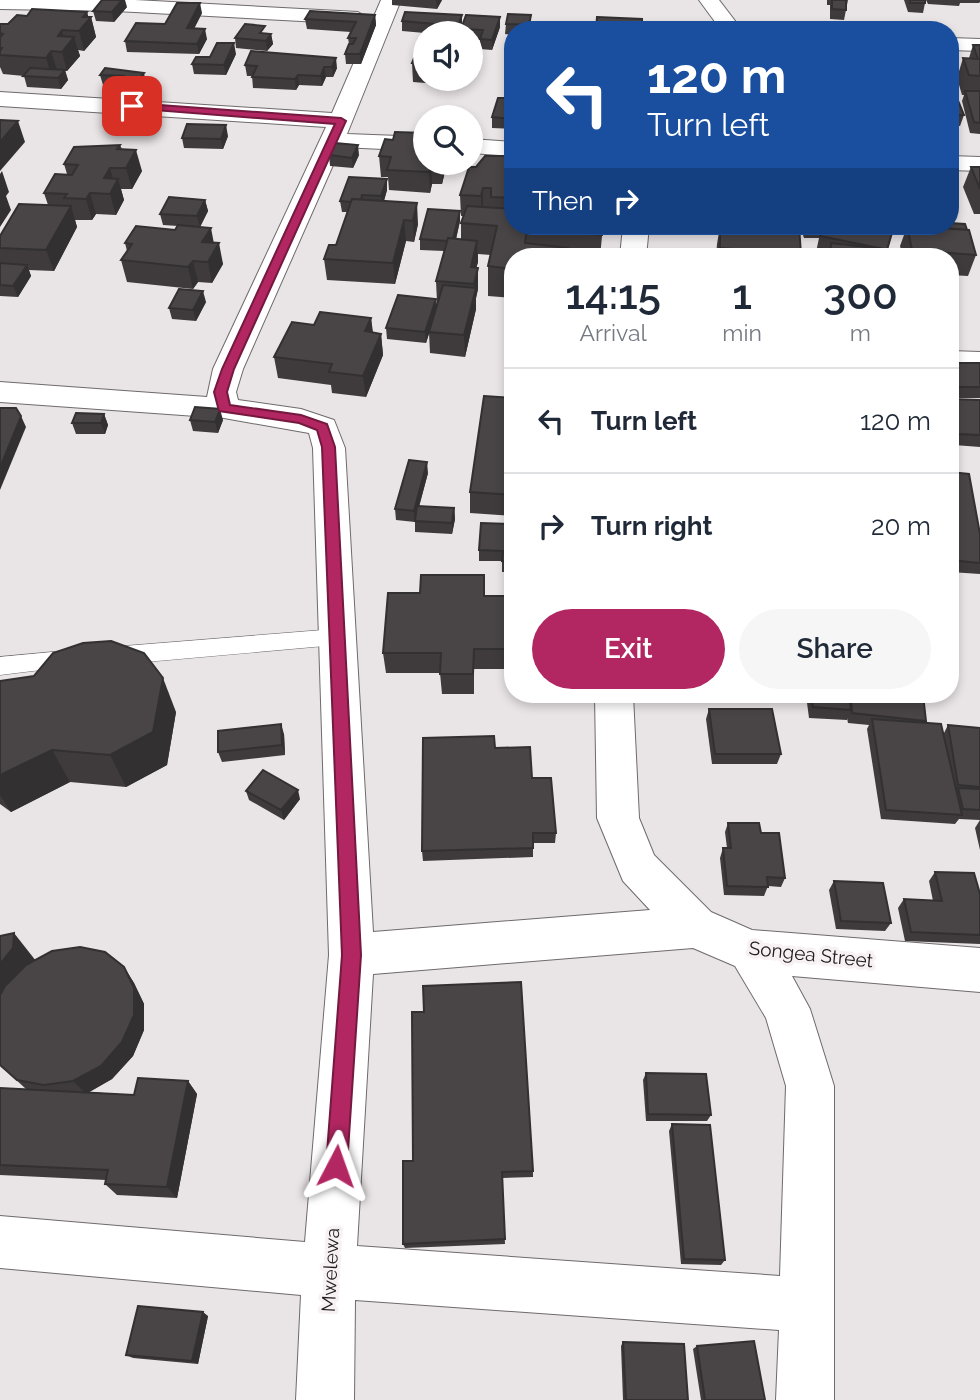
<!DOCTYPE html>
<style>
body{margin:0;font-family:Raleway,sans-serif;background:#f6f6f7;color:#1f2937;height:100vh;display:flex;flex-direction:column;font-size:26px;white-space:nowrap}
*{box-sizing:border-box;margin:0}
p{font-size:23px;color:#747a83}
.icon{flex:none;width:38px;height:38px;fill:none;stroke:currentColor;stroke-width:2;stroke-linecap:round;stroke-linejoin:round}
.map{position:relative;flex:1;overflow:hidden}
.details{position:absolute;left:504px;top:248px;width:455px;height:455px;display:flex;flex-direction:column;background:#fff;border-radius:28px;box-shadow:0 4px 10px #0003}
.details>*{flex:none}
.banner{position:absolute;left:504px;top:21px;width:455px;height:214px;border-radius:28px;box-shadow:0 4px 10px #0003;background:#1a4fa0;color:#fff;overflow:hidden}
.fabs{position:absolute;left:413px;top:21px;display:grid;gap:14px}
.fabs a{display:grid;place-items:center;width:70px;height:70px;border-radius:50%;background:#fff;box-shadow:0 4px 10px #0003;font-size:35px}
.pin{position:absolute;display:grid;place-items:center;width:60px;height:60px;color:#fff;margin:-30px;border-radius:14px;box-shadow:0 4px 10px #0006}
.me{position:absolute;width:77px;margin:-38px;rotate:4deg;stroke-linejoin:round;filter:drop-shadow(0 0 5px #0008)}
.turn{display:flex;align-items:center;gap:24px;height:147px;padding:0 28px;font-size:32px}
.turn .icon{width:91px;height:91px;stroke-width:2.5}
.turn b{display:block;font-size:49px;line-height:60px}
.then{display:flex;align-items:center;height:66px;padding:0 28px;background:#0003;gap:14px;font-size:26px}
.eta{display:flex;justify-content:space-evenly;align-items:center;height:119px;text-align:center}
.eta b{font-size:42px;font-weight:600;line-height:49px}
.primary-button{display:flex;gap:14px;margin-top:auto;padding:14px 28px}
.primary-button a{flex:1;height:80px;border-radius:42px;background:#b22661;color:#fff;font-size:28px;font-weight:600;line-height:80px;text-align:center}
.primary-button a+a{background:#f6f6f7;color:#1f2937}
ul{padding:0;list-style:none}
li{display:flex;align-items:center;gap:21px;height:105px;padding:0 28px;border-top:2px solid #e0e1e3}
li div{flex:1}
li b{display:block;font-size:26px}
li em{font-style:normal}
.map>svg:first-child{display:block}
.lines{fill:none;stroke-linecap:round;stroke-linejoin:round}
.lane-casing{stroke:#6f6a6b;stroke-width:1}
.street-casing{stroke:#6f6a6b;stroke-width:2}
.lane{fill:#fff;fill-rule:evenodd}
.street{fill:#fff;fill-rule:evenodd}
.wall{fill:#3f3b3c}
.shaded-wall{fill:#333031}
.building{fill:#494546;stroke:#333031;stroke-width:2}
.route{fill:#b22661;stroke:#74193f;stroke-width:2}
.labels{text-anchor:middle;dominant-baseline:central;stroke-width:7;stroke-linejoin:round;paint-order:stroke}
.street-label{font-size:19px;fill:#1e1c1d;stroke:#f7f1f3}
</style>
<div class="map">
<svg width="980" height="1400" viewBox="0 0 980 1400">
<rect width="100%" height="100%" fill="#e9e4e5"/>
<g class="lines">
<defs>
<g id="lane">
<path d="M336,629L344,631L347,637L344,643L336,645L112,665L104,662L101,656L104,650L112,647Z"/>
<path d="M74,650L82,653L85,659L82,665L0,675V657Z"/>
</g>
<g id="street">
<path d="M0,0H135L358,12L368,18L358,24L116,11L0,9Z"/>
<path d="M381,0H401L347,134L425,137V151L341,147L243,369L236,392L238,400L301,409L334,420L345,448L373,932L650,910L623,881L597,818L595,695H633L639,818L654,855L711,912L752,930L980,948V992L792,976L810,1009L834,1086V1400H776L779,1330L355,1300L354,1400H296L301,1295L0,1268V1216L305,1242L329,955L313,448L309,433L224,418L0,402V382L207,397L213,369L326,127L0,106V92L332,113ZM693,948L735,966L766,1018L786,1086L780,1276L357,1246L373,974Z"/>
<path d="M699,0H719L742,30H721Z"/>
<path d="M950,38L980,39V51L950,50Z"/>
<path d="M471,139L513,142V156L471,153Z"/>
<path d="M950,156L980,157V171L950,170Z"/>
<path d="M623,226H649L646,257H620Z"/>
<path d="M950,351L980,352V370L950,369Z"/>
</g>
</defs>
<use href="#lane" class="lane-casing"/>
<use href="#street" class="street-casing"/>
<use href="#lane" class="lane"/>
<use href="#street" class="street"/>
</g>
<g class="wall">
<path d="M392,0H442L437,9L392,5Z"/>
<path d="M827,0H848L844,20L830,19V5H827Z"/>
<path d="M904,0H925V3L923,13L908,12Z"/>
<path d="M926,0H980V2L979,3H960L959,6L928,4Z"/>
<path d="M127,7L114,22L96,21L93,11Z"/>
<path d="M87,12L88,17H91L96,37L84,51L78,50L80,56L67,71H65L68,80L61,89L27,87L24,76L3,74L0,67V24H8L27,16Z"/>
<path d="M202,13L194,29L207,39L199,54L127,52L125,41L165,24Z"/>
<path d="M375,15L376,25L361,64H346L345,54L349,44L348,38L351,32L307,29L305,19Z"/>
<path d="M531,15L530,30H513V35L505,34L506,24Z"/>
<path d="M402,21L462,25L459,33H425L402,31Z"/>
<path d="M500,27L492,50L480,49V40H471V33H461V29Z"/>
<path d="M266,33L271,34L273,44L267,51L236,48L235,38Z"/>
<path d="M425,36V79H454L451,85L413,82L412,63Z"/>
<path d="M973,45H980V134L970,133L962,101L964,95H962L957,78L963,58H969Z"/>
<path d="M251,51L337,68L333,77H326L322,86L299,85L296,90L253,88L252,76H247L245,65Z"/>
<path d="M236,54L226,75L194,74L192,64Z"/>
<path d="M105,68L146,83L139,93L122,91L121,86L103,85L100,75Z"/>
<path d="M513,76V129L492,128V117L506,98Z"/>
<path d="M950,91L964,115L960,126H950Z"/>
<path d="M228,136L223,149L184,148L182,138Z"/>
<path d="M385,139L425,163H447L442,184H432L430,193L389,190L388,177H381L379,156Z"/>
<path d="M120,145L122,149L142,171L132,189H121L124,200L116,215L96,214L92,220H75L77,227L54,271L29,270L31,276L18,297L0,296V236L48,205L44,193L67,174L64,164Z"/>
<path d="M329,155H359L353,168L330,166Z"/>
<path d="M513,159V226H603L600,257H513V298L488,296V266L491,255L478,254V262L476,268L478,289L476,298V309L465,357L430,353L429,333L426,343L387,339L386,328L436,299L437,306L438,302H437L436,281L444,251L420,250V239L460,211V221L456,239H461V223L464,216H461L460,195L476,167Z"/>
<path d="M971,167H980V214H974L963,187Z"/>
<path d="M349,177L387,190L384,201L418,224L414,242L406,241L395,284L327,280L324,259L336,245L347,212H342L340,201Z"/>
<path d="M205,200L208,211L200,227L214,243L223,264L212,283L198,282L193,289L127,282L121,260L127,251L125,243L175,230L178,226L163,225L160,214Z"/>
<path d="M720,226L761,227V226H799L800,257H716L717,244Z"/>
<path d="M800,226H892L887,250L891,257H815L819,238H804Z"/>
<path d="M905,226H950L976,255L968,276L950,275V257H903L900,246L904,235L903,231Z"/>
<path d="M206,302L196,321L172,319L169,308Z"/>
<path d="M371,318L373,332L381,334L383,355L366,397L332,393L331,385L278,378L274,357L314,325Z"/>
<path d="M950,363H980V398H952L950,393Z"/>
<path d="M513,398V516L470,513V492Z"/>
<path d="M950,399L980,400V447L954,445L950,430Z"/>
<path d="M104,414L108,425L105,434H76L72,423Z"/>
<path d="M190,420H223L218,433L193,431Z"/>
<path d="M950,472L980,534V574L950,572Z"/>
<path d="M428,473L419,506L454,508L455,519L452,534L415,532V522L396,520L395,509Z"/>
<path d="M513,524V572H502V561H479V550Z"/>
<path d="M484,596H513V669H474V694H442L440,673H386L383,653Z"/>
<path d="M0,681L176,712L167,765L126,787L70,782L11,812L0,804Z"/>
<path d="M670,695H730L728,700Z"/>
<path d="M806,695H923L926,721L925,723L944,733L948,725L980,728V820L959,819L955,824L881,819L867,729L869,725L848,723L847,718V720L809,718Z"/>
<path d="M709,709L781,754L777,764H712L706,719Z"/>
<path d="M284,734L285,755L222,762L218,752Z"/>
<path d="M495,748L532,778L556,833L555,843H533V857L423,861L422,851Z"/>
<path d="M246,791L300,799L284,820L249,800Z"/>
<path d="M980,820V850L975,828Z"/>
<path d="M728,823L761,833L785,878L781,887L768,886L764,896L724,895L720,858L723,848H727L725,832Z"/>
<path d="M935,872L980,894V944L905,941L898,908L904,899L933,901L929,881Z"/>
<path d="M834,881L891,923L885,931L836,929L829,890Z"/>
<path d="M35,960L124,967L134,983L144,1004V1030L133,1056L112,1079L89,1092L134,1095L188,1081L197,1094L177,1198L117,1195L105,1184L106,1180L0,1175V1088L26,1089L0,1065Z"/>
<path d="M646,1073L711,1115L707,1121H646L643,1080Z"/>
<path d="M672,1124L725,1260L721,1265L681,1264L669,1131Z"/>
<path d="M403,1161L533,1171V1177L502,1178L505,1244L405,1248L403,1244Z"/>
<path d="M208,1316L198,1364L133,1358L126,1355Z"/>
<path d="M623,1342L688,1400H623L621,1346Z"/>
<path d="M697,1346L765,1400H701L693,1349Z"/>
</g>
<g class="shaded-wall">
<path d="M122,0H125L127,7L114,22L112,12Z"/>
<path d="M436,0H442L437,9Z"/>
<path d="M200,3L202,13L189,38L187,28Z"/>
<path d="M87,12L89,19L91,17L96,37L84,51L79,31L83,17Z"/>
<path d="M375,15L376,25L361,64L360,54Z"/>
<path d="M462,15V25L459,33L458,26Z"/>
<path d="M500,17V27L492,50V40Z"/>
<path d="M205,29L207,39L199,54L197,44Z"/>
<path d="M62,30L66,46L74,37L80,56L67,71L58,36Z"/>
<path d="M271,34L273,44L267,51L266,41Z"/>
<path d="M234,43L236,54L226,75L224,65Z"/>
<path d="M51,51L57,71L52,77L46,58Z"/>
<path d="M336,58L337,68L333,77L332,67Z"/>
<path d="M324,67L326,77L322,86L321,76Z"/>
<path d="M65,70L68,80L61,89L58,78Z"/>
<path d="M144,73L146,83L139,93L136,82Z"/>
<path d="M298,75L299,85L296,90L295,79Z"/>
<path d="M18,121L25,142L0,171V142Z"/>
<path d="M226,125L228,136L223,149L221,139Z"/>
<path d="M358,145L359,155L353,168L352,158Z"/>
<path d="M136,150L142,171L132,189L126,168Z"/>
<path d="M431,163L432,184L430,193L429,172Z"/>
<path d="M442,163H447L442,184Z"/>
<path d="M110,168L115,186L118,179L124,200L116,215L110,194L104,178Z"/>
<path d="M2,171L9,192L6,196L11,210L0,227V174Z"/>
<path d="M387,179V190L382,207L381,196Z"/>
<path d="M483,188V209L481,217V196Z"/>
<path d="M90,193L96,214L92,220L86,199Z"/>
<path d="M205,200L208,211L200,227L197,216Z"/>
<path d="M417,203L418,224L414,242L413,221Z"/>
<path d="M71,206L77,227L54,271L46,250Z"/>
<path d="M460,211V221L453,252V241Z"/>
<path d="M404,220L406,241L395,284L393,263Z"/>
<path d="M211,228L215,249L219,243L223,264L212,283L208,262L209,260L207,263L202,242Z"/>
<path d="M477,241L478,262L472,284L471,267Z"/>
<path d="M193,261L198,282L193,289L188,267Z"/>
<path d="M27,265L31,276L18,297L13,286Z"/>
<path d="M478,268V289L476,298V309L465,357L464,335L474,295V284Z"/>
<path d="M203,291L206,302L196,321L193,310Z"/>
<path d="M436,299L437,310L426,343L425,332Z"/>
<path d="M371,318L373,339L365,331Z"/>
<path d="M381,334L383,355L366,397L363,376Z"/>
<path d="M220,409L223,420L218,433L215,422Z"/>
<path d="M104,414L108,425L105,434L101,423Z"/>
<path d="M21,416L26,427L0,490V468Z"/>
<path d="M427,462L428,473L415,522L414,511Z"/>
<path d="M454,508L455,519L452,534V523Z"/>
<path d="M163,678L176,712L167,765L126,787L110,755Z"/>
<path d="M281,724L284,734L285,755L282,745Z"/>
<path d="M52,750L70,782L11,812L0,795V775Z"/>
<path d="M298,790L300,799L284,820L281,810Z"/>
<path d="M14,933L36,961L0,1036V964Z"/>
<path d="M124,967L134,983L144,1004V1030L133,1056L112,1079L86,1094L73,1081Z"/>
<path d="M188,1081L197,1094L177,1198L167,1187Z"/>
<path d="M203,1312L208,1316L198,1364L192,1361Z"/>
</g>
<g class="building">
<path d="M102,0H122L112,12L93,11Z"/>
<path d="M832,0H846V10L832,9Z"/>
<rect x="910" y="0" width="15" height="3"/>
<path d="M177,3H200L187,28L205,29L197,44L125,41L136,23L165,24Z"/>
<path d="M32,9L87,12L83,17H91L79,31L62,30L58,36L74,37L62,52L51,51L46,58L0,55V51L2,48H0V37L3,34L0,33V24H8L17,15L27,16Z"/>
<path d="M310,11L375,15L360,54H345L349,44H353L356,38H348L356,22L305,19Z"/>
<path d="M405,12L462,15L458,26L402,21Z"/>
<path d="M508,14L531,15L529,25L506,24Z"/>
<path d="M466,15L500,17L492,40L480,39L483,30L461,29Z"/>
<path d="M597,17L642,19V30H596Z"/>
<path d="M245,24L265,26L260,33L271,34L266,41L235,38Z"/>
<path d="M423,36H425V63H412Z"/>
<path d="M217,43H234L224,65L192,64L196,57H210Z"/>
<path d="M973,45H980V76L969,75L963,58L978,59Z"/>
<path d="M251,51L336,58L332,67H324L321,76L298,75L295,79L252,77L257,66L245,65Z"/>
<path d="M30,68L65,70L58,78L23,76Z"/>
<path d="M105,68L144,73L136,82L119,81L123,76L100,75Z"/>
<path d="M512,76L513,119L492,117L498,98H506Z"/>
<path d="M950,91H954L964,115H950Z"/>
<path d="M965,91H980V123L974,122Z"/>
<path d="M0,120L18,121L0,142Z"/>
<path d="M187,124L226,125L221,139L182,138Z"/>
<path d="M395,132L425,133V163H442L441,164L431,163L429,172L387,170L391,157L379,156L385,139L393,140Z"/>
<path d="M335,143L358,145L352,158L329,155Z"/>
<path d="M120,145L117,149L136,150L126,168H110L104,178L118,179L110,194L90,193L86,199L64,198L67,194L44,193L55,174L72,175L78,165L64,164L74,147Z"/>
<path d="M485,156H508L513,159V198L491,197V188H483L481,196L460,195L469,167H476Z"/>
<path d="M971,167H980V189Z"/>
<path d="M349,177L387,179L381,196L362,195L361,200L352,199L351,202L340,201Z"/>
<path d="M169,197L205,200L197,216L160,214Z"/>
<path d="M352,199L417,203L413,221L404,220L393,263L324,259L329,245H336Z"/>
<path d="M19,204L71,206L46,250L0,248V236Z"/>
<path d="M467,206L513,209V226H603L602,235L527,229L525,243L568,248L573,253L575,257H513V269L488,266L497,226L461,223Z"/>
<path d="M428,209L460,211L453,239L448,238L447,241L420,239Z"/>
<path d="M950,223L965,224L967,230L917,226H950Z"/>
<path d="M178,225L211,228L202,242L219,243L208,262L193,261L188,267L121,260L132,244L125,243L136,226L175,230Z"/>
<path d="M720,226L764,227V226H799L801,254L720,248Z"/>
<path d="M824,226H847L862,229L863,226H894L887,250L891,251V257H830L831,243L884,249L820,236Z"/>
<path d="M907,226L969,230L976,255L912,250Z"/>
<path d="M448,238L477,241L471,267L478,268L474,284L436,281Z"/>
<path d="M0,263L27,265L13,286L0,285Z"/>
<path d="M443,285L476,288L464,335L429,332Z"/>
<path d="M179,289L203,291L193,310L169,308Z"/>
<path d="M398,295L436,299L425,332L386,328Z"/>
<path d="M320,312L371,318L365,331L381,334L363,376L329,372L332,364L274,357L292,322L314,325Z"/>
<path d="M950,363H980V387H957L950,371Z"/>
<path d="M484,396L513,398V495L470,492Z"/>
<path d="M950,399L980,400V435L958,434Z"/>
<path d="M195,407L220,409L215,422L190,420Z"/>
<path d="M0,408H16L21,416L0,468Z"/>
<path d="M76,413L104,414L101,423H72Z"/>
<path d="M409,460L427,462L414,511L395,509Z"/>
<path d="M950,472L969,474L980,534V563L950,560Z"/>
<path d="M417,506L454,508L452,523L415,521Z"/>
<path d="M481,523L513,524V562L502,561L503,551L479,550Z"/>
<path d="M421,575H484V596H513V649H474L473,674H440L441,653H383L388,593H420Z"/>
<path d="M111,641L144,653L163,678L153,732L110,755L52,750L0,775V681L34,676L53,653L83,643Z"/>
<path d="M811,695H849L851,710L813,707Z"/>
<path d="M851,695H923L926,721L852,713Z"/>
<path d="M709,709H772L781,754H715Z"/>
<path d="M872,719L941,724L962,815L886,810Z"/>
<path d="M281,724L282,745L218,752V731Z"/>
<path d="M948,725L980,728V787L958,785Z"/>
<path d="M494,736L495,748L530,747L532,778H551L556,833H533V848L422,851L423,738Z"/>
<path d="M263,770L298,790L281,810L246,791Z"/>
<path d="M958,788L980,789V810L963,809Z"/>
<path d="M728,823H759L761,833H779L785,878L767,877L768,887L727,886L723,848H731Z"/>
<path d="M935,872L974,873L980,894V935L911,932L904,899L942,901Z"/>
<path d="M834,881L883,883L891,923L841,921Z"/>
<path d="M14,933L13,948L0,964V936Z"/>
<path d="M80,947L105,952L124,967L134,988V1015L122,1042L101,1066L73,1081L44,1085L17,1080L0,1065V995L5,986L26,965L52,951Z"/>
<path d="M521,982L533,1171L502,1172L505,1239L403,1244V1161H413L412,1012H424L423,986Z"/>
<path d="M646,1073L706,1074L711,1115L648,1114Z"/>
<path d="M138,1078L188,1081L167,1187L105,1184L108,1170L0,1165V1088L134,1095Z"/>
<path d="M672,1124L710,1125L725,1260L684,1259Z"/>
<path d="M138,1306L203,1312L192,1361L126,1355Z"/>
<path d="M754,1341L765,1400H705L697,1346Z"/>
<path d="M623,1342L684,1344L688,1400H626Z"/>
</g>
<path class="route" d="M132,103L341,118L346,121L234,369L227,392L230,405L301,415L327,424L335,447L361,955L347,1166L344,1173L336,1176L329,1173L326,1166L342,955L322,447L317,430L299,423L219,411L214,392L222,369L335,124L128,108Z"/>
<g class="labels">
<g class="street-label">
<text transform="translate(811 954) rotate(6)">Songea Street</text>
<text transform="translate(330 1270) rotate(-87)">Mwelewa</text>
</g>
</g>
</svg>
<div class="fabs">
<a><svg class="icon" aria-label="sound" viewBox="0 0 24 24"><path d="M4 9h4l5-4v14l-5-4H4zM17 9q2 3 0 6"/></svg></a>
<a><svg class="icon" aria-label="search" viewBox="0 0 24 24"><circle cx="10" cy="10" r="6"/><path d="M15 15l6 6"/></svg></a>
</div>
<div class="pin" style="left:132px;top:106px;background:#d93025"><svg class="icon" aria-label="arrive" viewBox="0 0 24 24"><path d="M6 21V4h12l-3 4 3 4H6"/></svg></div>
<svg class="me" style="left:336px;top:1166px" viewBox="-20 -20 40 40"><path d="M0-17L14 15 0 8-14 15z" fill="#b22661" stroke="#fff" stroke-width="4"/></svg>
<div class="banner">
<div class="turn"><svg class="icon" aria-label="left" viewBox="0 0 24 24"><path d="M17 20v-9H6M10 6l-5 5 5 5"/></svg><div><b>120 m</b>Turn left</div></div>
<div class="then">Then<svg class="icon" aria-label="right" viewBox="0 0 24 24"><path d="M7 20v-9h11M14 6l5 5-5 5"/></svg></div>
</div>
<section class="details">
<div class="eta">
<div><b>14:15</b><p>Arrival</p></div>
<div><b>1</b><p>min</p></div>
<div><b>300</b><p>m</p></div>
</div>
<ul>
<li><svg class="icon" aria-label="left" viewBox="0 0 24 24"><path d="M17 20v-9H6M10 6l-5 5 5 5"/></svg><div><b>Turn left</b></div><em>120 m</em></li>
<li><svg class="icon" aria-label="right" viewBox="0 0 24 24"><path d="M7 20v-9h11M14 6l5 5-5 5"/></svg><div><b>Turn right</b></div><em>20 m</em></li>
</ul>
<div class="primary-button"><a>Exit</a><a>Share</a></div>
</section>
</div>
